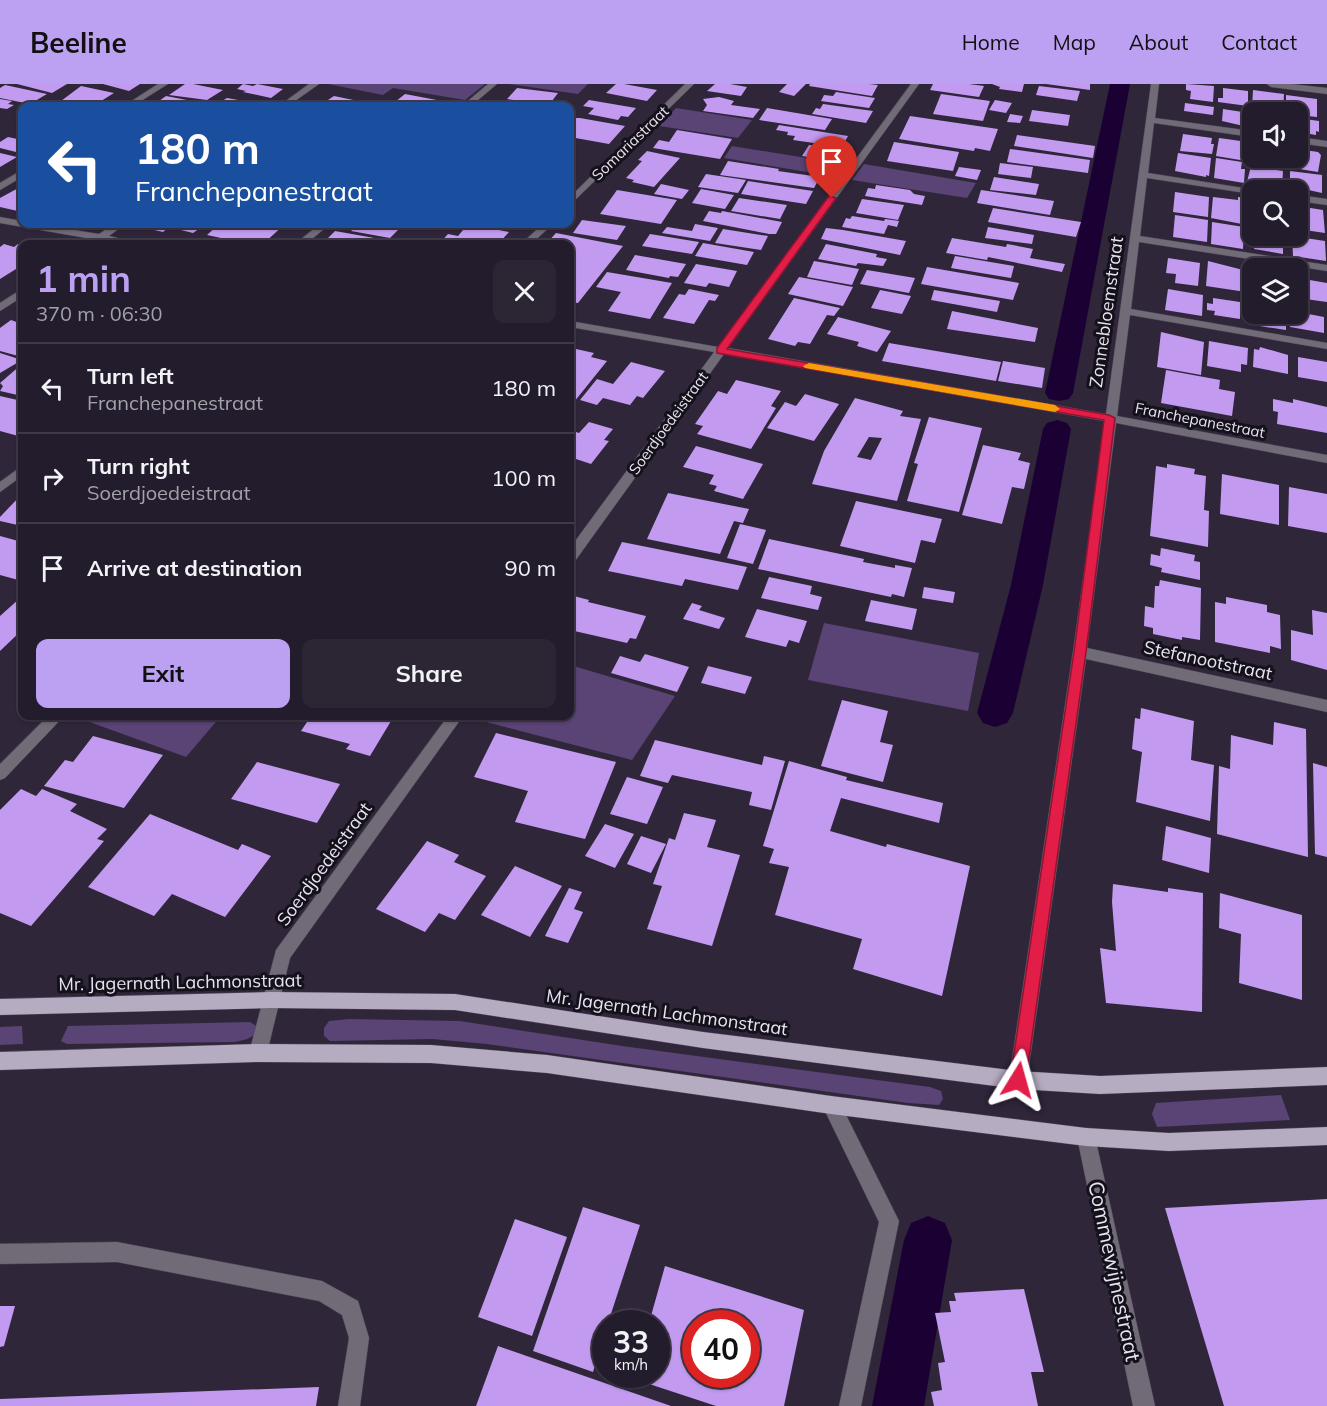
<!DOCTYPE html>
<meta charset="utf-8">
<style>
body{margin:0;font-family:Mulish,sans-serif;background:#2b2534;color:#f1f3f6;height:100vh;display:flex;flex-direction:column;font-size:22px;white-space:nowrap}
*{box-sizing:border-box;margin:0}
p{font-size:20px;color:#a3a1a9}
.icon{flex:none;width:33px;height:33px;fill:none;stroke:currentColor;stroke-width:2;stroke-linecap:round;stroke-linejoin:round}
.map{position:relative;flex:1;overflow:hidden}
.panel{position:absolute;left:18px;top:156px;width:556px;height:480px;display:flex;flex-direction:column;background:#231c2c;border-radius:12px;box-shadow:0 2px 4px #0004,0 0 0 2px #403a48}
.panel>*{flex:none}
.banner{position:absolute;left:18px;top:18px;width:556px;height:126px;border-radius:12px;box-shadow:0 2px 4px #0004,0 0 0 2px #403a48;background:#1a4fa0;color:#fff;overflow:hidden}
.fabs{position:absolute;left:1242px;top:18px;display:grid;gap:12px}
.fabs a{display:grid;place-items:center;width:66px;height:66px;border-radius:12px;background:#231c2c;box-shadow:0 2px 4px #0004,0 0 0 2px #403a48;font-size:30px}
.speed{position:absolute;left:592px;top:1226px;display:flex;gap:12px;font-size:30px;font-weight:700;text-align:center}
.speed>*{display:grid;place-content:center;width:78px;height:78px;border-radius:50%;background:#231c2c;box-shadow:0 2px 4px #0004,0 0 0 2px #403a48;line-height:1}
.speed small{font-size:15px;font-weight:400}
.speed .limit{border:9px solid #d22;background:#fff;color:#111}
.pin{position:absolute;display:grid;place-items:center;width:51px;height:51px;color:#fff;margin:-62px -26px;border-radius:50% 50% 50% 0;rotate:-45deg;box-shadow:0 0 6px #0007}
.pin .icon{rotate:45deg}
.me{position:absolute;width:66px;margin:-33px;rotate:8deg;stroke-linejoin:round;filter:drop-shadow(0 0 4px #0008)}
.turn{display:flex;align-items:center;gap:21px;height:126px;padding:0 18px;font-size:27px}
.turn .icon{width:78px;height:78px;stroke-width:2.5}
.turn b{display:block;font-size:42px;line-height:51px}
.round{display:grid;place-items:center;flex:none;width:63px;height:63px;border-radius:12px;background:#2b2534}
.headline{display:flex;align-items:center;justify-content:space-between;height:102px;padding:0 18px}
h1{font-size:36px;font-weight:700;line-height:45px;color:#bca0f2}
.cta{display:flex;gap:12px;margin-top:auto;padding:12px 18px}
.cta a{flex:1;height:69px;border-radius:12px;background:#bca0f2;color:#111;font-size:24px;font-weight:700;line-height:69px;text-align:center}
.cta a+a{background:#2b2534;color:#f1f3f6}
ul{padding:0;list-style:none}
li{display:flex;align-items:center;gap:18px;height:90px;padding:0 18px;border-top:2px solid #403a48}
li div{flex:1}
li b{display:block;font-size:22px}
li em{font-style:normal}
header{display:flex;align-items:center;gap:36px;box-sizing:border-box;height:84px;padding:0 30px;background:#bca0f2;color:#111}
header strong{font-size:28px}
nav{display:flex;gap:33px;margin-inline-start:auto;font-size:21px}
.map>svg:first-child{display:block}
.green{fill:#5a4375}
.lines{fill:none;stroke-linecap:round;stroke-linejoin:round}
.canal{fill:#1b0033;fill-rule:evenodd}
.building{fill:#c29bf1;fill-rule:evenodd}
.minor-casing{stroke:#4d4457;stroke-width:1}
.major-casing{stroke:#4d4457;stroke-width:1}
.minor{fill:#706b76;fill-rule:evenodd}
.major{fill:#b5acc1;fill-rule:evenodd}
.route{fill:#e11d48;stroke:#92132f;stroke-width:1.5}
.slow{fill:#f59e0b}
.labels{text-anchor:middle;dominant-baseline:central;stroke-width:6;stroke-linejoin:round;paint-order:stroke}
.far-street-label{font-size:15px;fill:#e8e3f0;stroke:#15111a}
.street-label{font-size:18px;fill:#e8e3f0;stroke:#15111a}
.near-street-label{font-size:21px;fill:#e8e3f0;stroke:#15111a}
</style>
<header>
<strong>Beeline</strong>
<nav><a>Home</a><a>Map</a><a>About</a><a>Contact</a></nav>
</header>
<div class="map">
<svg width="1327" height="1322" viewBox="0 0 1327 1322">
<rect width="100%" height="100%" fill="#2f263a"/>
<g class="green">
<path d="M328,0H485L465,16L393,4L383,11Z"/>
<path d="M509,0H588L578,10Z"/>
<path d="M676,24L752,36L738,54L659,42Z"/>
<path d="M732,62L844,80L837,93L724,74Z"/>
<path d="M864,80L976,99L967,114L852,96Z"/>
<path d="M824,539L979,569L968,627L808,596Z"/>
<path d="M570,581L675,612L632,676L463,632H570Z"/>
<path d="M73,632H221L186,673Z"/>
<path d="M349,935L460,937L622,962L930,1003L941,1007L943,1015L939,1021L908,1019L487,960L432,955L330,957L324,952V944L329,937Z"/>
<path d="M250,938L258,943C255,955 244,956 234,958L67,960L61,957L68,942Z"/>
<path d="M22,942L23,960L0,961V943Z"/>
<path d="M1281,1011L1290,1036L1157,1043L1152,1030L1156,1019Z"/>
</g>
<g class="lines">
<g class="canal">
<path d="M1110,0H1130L1073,309L1069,315L1059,317L1049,315L1045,309Z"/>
<path d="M1057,336L1067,339L1071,345L1043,501L1013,629L1007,639L995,643L983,639L977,629L1011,501L1043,345L1047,339Z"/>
<path d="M928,1132L945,1139L952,1156L924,1322H872L904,1156L911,1139Z"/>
</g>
</g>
<g class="building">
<path d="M17,0H67L52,9Z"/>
<path d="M103,0H140L129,7Z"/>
<path d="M185,0H193L223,6L207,16L169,11Z"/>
<path d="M243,0L253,2L257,0L283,5L271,14L243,8L246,7L237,5Z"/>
<path d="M616,0H624L657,6L647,17L606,9Z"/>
<path d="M715,0H730L747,3L741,12L707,7Z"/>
<path d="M787,0H806L794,12L779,8Z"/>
<path d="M810,0H869L878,1L872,12L809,2Z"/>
<path d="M933,0H969L984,2L979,13L930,6Z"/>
<path d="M992,0H1024L1022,8L999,5L1000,3Z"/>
<path d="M1046,0H1090V6Z"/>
<path d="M1186,0L1214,2L1213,18L1190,15L1191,7L1186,6Z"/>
<path d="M5,1L47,10L30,20L0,14V4Z"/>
<path d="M81,2L114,9L93,22L61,17Z"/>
<path d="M1039,2L1080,7L1077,17L1036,11Z"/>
<path d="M517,4L558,9L549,21L507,15Z"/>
<path d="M1223,4L1248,7V22L1218,18V14H1223Z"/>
<path d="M1253,6L1284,10L1283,28L1252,24Z"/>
<path d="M836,8L875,14L869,24L821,17L824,11L833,12Z"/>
<path d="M405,10L442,17L436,22H390Z"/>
<path d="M941,10L990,17L983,37L933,30Z"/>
<path d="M1286,11L1317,15V33L1298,31V28H1286Z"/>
<path d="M166,12L192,17L184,22H152Z"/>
<path d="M334,12L368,19L363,22H319Z"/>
<path d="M719,13L734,17L731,21L760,25L753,34L703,27L707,21L703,15Z"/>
<path d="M227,14L265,21V22H214Z"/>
<path d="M0,15L12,17L8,20L14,21L7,25L0,24Z"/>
<path d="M589,16L636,24L628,33L621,32L618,36L588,30L594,24L583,22Z"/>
<path d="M995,16L1012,19L1006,29L989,26Z"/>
<path d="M1185,19L1214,23L1213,31L1184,27Z"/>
<path d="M823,20L873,27L866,39L812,30L816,24L820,25Z"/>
<path d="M767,24L832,35L825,46L759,36Z"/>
<path d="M1223,25L1249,29L1248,43L1222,37Z"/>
<path d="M1032,26L1070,31L1068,42L1029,37Z"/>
<path d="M1010,30L1023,32L1020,39L1007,38Z"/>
<path d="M910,32L998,45L990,67L975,64L974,67L899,55Z"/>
<path d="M571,34H580L625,42L609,60L570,53Z"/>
<path d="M1298,34L1319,37V48L1316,47V51L1298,48Z"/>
<path d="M779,41L848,52L842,63L793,56L795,52L787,51L788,48L776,46Z"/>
<path d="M677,46L732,55L720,75L653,64L659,56L669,58Z"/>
<path d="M1183,50L1212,54L1211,60H1214L1212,70L1180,67Z"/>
<path d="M1017,51L1095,62L1093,74L1014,62Z"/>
<path d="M8,53L22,56V67L20,69L0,64V58Z"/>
<path d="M1219,54L1248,58L1246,77L1216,72Z"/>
<path d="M894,58L959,68L953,87L887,77Z"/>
<path d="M809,61L843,66L837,78L802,72Z"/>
<path d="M1010,65L1090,76L1088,89L1007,78Z"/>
<path d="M1298,65L1318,68L1321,71L1318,88L1287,83V74H1298Z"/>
<path d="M647,67L680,74L654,103L632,98L634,96L626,94L642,77L638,76Z"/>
<path d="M0,69L17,73L0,83Z"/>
<path d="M1178,69L1211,74L1209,92L1206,91V93L1175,87Z"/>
<path d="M1216,74L1242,78L1241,85H1245L1244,99L1214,94Z"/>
<path d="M1254,74H1283V82L1254,78Z"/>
<path d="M728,77L779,85L778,87L820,93L814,104L720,91Z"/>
<path d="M1000,79L1033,83L1031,94L998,90Z"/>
<path d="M1251,82L1283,87L1282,103L1247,98Z"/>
<path d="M959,83L981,86L977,96L955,92Z"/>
<path d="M1290,87L1322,91V109L1290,102Z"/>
<path d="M706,90L746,96L738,109L698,103Z"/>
<path d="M994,93L1039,100L1036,111L990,106Z"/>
<path d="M748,97L813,107L806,120L741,110Z"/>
<path d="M661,100L689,106L682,115L654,110Z"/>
<path d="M876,101L910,106L914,110L925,112L922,121L865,112L868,104L875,105Z"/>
<path d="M22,102V128L0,123V114Z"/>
<path d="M701,105L734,111L725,125L692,119Z"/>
<path d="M617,106L677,116L661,140L600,130Z"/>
<path d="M981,106L1054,117L1050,131L977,119Z"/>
<path d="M1175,108L1209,113L1208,133L1173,128Z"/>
<path d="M1213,113L1238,116V113L1248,114L1247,141L1211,134Z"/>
<path d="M739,114L787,121L780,135L731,127Z"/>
<path d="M862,115L904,121L898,136L856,129Z"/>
<path d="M1298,122L1323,126L1325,149L1298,145Z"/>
<path d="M993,124L1081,138L1076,153L988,138Z"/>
<path d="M709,127L721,129L722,127L782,138L776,150H769L703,137Z"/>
<path d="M1175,131L1208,136L1207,158L1173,153Z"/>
<path d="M852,132L884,137L885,135L899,137L897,143L888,141L884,150L842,143L846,134L850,135Z"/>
<path d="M582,136L626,142L617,156L573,149Z"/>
<path d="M1212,138L1244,143L1243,165L1211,160Z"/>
<path d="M157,140H206L193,149L169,143L163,148L150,145Z"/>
<path d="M219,140H285L263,160H215L221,154L207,151Z"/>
<path d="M358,140H404L390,154L351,147Z"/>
<path d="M468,140L509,148L498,160H439L448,150L458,152Z"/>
<path d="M695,140L718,144L710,157L662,149L667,143L692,147Z"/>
<path d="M988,143L1034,151L1032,160L985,154Z"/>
<path d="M826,144L843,146L906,157L900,171L821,155Z"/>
<path d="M723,145L768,152L761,166L715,159Z"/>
<path d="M335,147L397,158L399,156L410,158L408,160H334L336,159L325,157Z"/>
<path d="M556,149L623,162L578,219L570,218V160H546Z"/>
<path d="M650,150L699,158L692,170L642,162Z"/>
<path d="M1255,152H1283V170L1254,165Z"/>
<path d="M1292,152L1325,157L1326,177L1293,172Z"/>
<path d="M952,154L1006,163L1007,160L1033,165L1030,174L1065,180L1062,188L988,173L987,176L946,169Z"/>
<path d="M703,159L754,168L747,181L695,172Z"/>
<path d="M4,160L14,163L18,160L22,161V186L16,185L0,195V163Z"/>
<path d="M826,160L877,170L876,173L887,175L883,182L858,179L856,182L818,175Z"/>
<path d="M635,171L686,180L678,193L670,192L669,194L626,186Z"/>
<path d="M955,172L1014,182L1011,194L951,184Z"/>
<path d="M1168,174L1200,179L1198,202L1175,199L1176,190L1166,189Z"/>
<path d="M814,177L859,185L852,201L807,193Z"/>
<path d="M1208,177L1247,187L1246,208L1206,202Z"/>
<path d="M696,180L737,187L729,203L709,199L706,203L684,199Z"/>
<path d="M927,183L1019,199L1013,216L921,200Z"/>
<path d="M867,186L915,194L909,209L860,200Z"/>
<path d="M607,188L672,199L650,235L608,227L621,208L596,203Z"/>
<path d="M799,193L853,203L843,222L788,210Z"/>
<path d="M1298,194L1327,199V218L1298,214Z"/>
<path d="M689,205L719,211L715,217L709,216L694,240L663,234L679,210L685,211Z"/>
<path d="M1168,205L1203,211L1202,232L1165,226Z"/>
<path d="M880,206L911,212L902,230L871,224Z"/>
<path d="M934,206L1000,217L997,228L931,216Z"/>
<path d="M794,214L840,224L834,232L827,231L810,260L798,258L795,262L768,255Z"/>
<path d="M1213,214L1240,218V235L1214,231L1215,227L1207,226V219L1213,220Z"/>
<path d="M952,227L1038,244L1035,258L947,245Z"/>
<path d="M1298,228L1324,233V249L1290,243V230Z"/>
<path d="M1253,230H1286V246L1253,241Z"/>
<path d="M838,233L891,247L877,268L857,262L859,258L827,250Z"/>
<path d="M11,236L22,240V273L0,267V244Z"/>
<path d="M1161,248L1204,258L1201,291L1157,283Z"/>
<path d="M1209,257L1248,264L1247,281L1241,280V288L1207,282Z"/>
<path d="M889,259L1001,278L996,297L882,277Z"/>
<path d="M1260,263L1288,271V290L1253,283L1254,265L1259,266Z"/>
<path d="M576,265L594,269L591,273L607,277L570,323V268L573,269Z"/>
<path d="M0,269L22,276L0,289Z"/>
<path d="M1298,273L1327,278V298L1298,293Z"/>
<path d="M1003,277L1045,284L1042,304L998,297Z"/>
<path d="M631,278L665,287L643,314L637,312L630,321L603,314L597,321L580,316L597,295L613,300Z"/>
<path d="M22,280V312L0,307L3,302L0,299Z"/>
<path d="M1166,286L1220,296L1219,305L1235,308L1232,332L1161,319Z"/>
<path d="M736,296L781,307L771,322L776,324L751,365L697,350L703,342L695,340L718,307L727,310Z"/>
<path d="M805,310L839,320L814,357L767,344L785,318L796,322Z"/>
<path d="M0,312L22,317V353L0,347Z"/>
<path d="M855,314L903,327L900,332L921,335L897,417L812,400L824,367ZM869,353L882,354L871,376L857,373Z"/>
<path d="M1273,315L1293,319V315L1327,323V349L1277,340L1278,328L1273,327Z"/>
<path d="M929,333L982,344L959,428L907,417L918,380L914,379Z"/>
<path d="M589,338L613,345L604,356L609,357L591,380L570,373V346L579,349Z"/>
<path d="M983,361L1021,369L1018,376L1030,379L1024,405L1012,403L1002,440L962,431Z"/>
<path d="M696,362L763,380L743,415L714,407L717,402L709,400L714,391L683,383Z"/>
<path d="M1167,380L1195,385L1194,390L1206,392L1204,426L1209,427L1208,463L1150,452L1156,382L1167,384Z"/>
<path d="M1222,390L1279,401V441L1220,430Z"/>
<path d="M1289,403L1327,410V449L1288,442Z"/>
<path d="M668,409L749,425L743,439L734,437L720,470L647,455Z"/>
<path d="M22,410V442L0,437V433Z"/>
<path d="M856,417L942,435L935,459L921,456L915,479L840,462Z"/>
<path d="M740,440L766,446L753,480L727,474Z"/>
<path d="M0,452L22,458V497L0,491Z"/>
<path d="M769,455L864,475L863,478L895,484V481L912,484L904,513L892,510L891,513L758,485Z"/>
<path d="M622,458L747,483L738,506L685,495L682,502L608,487Z"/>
<path d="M1161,464L1195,471L1194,477L1200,478V496L1161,488L1162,484L1150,481L1151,470L1160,472Z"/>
<path d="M769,493L812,502L810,510L822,513L818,526L761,514Z"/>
<path d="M1160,496L1201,504L1200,556L1182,553V556L1153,550V544L1144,542L1145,522L1154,524L1155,502H1159Z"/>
<path d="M924,503L955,508L953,519L922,514Z"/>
<path d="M570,511L589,516L588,518L646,532L636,555L630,554L627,559L570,546Z"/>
<path d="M1226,513L1267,521V528L1280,531L1281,565L1270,562V569L1215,558V518L1226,520Z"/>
<path d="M19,515L22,516V546L0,567V532Z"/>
<path d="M871,516L917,525L912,546L865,537Z"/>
<path d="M692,519L702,522L699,526L725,534L719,545L683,535Z"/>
<path d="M757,525L807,537L799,559L789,556L786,563L745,553Z"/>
<path d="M1312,526L1327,529V586L1291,576V546L1313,551Z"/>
<path d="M645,570L689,583L677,608L611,589L620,572L640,578Z"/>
<path d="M708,582L752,593L745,610L701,599Z"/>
<path d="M842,616L888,627L880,658L893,661L883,698L821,682Z"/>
<path d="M1141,624L1194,637L1191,676L1214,681L1210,737L1136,718L1142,668L1132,665L1135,634L1140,635Z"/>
<path d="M311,632H394L370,672L346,665L350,660L301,647Z"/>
<path d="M1274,638L1306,645L1308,773L1217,750L1219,682L1230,685L1231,651L1273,661Z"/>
<path d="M496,649L616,678L585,755L515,738L528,707L474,693Z"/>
<path d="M93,652L163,671L124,724L44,702L65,676L73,678Z"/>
<path d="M655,656L762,681L764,672L785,677L771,726L749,721L752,708L672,691L668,699L640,692Z"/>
<path d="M789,677L847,693L846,696L943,719L939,739L841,714L830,747L886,763L887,760L970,782L942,912L853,885L862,855L775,831L789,783L769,779L774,765L763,762Z"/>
<path d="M257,678L340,700L317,739L231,715Z"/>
<path d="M1313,679L1327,683V773L1315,770Z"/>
<path d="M627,693L663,703L647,740L610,730Z"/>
<path d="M21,705L36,712L42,705L77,720L70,727L107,745L97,755L104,757L31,842L0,829V726Z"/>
<path d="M684,729L716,736L707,763L740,771L712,862L647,845L662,802L653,800L669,754L675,756Z"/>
<path d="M150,730L238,766L242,760L271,772L225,833L172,810L154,832L88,803Z"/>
<path d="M605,740L634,750L615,784L585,772Z"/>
<path d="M1166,742L1211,754L1209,789L1162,776Z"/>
<path d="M641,752L666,760L651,789L627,780Z"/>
<path d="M427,757L459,771L454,778L486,792L455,836L439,829L425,848L376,825Z"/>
<path d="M515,782L562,802L530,853L481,831Z"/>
<path d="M1113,800L1168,808V804L1203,809L1202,928L1106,919L1100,864L1116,867L1112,818Z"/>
<path d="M569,804L582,808L574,825L583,828L568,859L545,852Z"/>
<path d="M1220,809L1302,831V916L1239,899L1241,850L1219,844Z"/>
<path d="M1327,1115V1322H1224L1165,1124Z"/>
<path d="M583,1123L640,1141L608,1239H606V1246L593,1288L533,1267Z"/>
<path d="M515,1135L567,1153L532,1252L478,1233Z"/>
<path d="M665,1182L804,1226L784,1322H716L634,1295L635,1290H657V1239H649ZM696,1239H747V1290H696Z"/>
<path d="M1024,1205L1044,1288H1031L1038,1322H934L931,1308L942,1306L938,1279L945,1278L935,1229L951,1228L949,1217H956L954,1209Z"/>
<path d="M0,1222H15L4,1262L0,1263Z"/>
<path d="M498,1262L671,1322H476Z"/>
<path d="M319,1303L316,1322H0V1315Z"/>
</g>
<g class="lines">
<defs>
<g id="minor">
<path d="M158,0H168L133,22H124Z"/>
<path d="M309,0H319L288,22H279Z"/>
<path d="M488,0H497L471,22H462Z"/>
<path d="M685,0H694L570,121V113Z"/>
<path d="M911,0H919L728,264L1106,330L1151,0H1159L1155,34L1252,47V53L1154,39L1148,89L1256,106H1252V110L1147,94L1140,152L1327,181V187L1139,158L1131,225L1327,259V265L1130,231L1117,332L1327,371V379L1116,339L1087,564L1327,616V628L1086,575L1027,996L1024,1002L1018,1005L1012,1002L1009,996L1073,568L1105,337L724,270L575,477L570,479V464L714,268L570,243V237L718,263Z"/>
<path d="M1267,0H1291L1327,4V10L1271,3Z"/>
<path d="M1298,53L1327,57V63L1298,59Z"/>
<path d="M22,86V93L0,106V99Z"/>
<path d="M1298,111L1327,115V121L1298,117Z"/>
<path d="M0,133L22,137V140H37L99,150L114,140H125L109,152L143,160C131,161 111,155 102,157C99,158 96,159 92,159V155L0,139Z"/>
<path d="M320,140H330L306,160H295Z"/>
<path d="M543,140H553L531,160H521Z"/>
<path d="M22,205V213L0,227V219Z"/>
<path d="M22,382V392L0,408V398Z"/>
<path d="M48,632H64L5,694L0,696V680Z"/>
<path d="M448,632H463L290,874L267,969L264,975L258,978L252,975L249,969L276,866Z"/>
<path d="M831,1012L838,1015L899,1137L861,1322H839L879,1138L822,1021L824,1015Z"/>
<path d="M1086,1044L1093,1046L1095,1053L1155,1322H1133L1077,1053L1079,1046Z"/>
<path d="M117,1158L322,1197L358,1217L369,1254L360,1322H338L349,1254L342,1231L319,1217L117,1178L0,1180V1160Z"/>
</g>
<g id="major">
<path d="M271,908L455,910L703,948L1018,987L1100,992L1327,983V1001L1100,1010L1018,1005L703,964L455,926L271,924L0,931V915Z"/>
<path d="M258,960L431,961L547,971L831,1012L1086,1044L1169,1049L1327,1043V1061L1169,1067L1086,1062L831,1030L547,989L431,979L258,978L0,986V968Z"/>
</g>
</defs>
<use href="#minor" class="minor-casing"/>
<use href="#major" class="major-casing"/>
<use href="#minor" class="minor"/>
<use href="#major" class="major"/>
</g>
<path class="route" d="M829,112L836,114L727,265L1109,331L1115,334L1086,568L1026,996L1024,1002L1018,1004L1012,1002L1010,996L1074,568L1104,336L717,269V264Z"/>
<path class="slow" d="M809,279L1055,321L1060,325L1055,328L805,284L803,282Z"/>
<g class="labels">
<g class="far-street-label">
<text transform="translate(630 59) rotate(-44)">Somariastraat</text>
<text transform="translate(1200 336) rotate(11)">Franchepanestraat</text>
<text transform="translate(668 339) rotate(-54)">Soerdjoedeistraat</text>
</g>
<g class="street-label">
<text transform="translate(1106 228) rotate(-82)">Zonnebloemstraat</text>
<text transform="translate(1208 576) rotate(12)">Stefanootstraat</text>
<text transform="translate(324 780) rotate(-54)">Soerdjoedeistraat</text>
<text transform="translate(180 898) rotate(-1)">Mr. Jagernath Lachmonstraat</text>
<text transform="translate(667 928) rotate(8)">Mr. Jagernath Lachmonstraat</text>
</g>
<g class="near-street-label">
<text transform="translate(1115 1187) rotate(78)">Commewijnestraat</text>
</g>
</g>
</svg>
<div class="fabs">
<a><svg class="icon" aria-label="sound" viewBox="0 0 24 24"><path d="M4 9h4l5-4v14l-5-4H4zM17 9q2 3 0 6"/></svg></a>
<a><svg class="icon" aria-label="search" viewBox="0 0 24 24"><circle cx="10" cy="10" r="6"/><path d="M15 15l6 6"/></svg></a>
<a><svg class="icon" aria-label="layers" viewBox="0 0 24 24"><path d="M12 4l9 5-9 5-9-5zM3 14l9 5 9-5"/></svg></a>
</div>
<div class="speed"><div>33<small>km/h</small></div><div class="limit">40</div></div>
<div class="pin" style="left:832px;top:114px;background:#d93025"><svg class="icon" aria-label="arrive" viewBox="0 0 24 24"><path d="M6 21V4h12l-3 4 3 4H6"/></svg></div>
<svg class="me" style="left:1018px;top:996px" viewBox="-20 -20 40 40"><path d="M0-17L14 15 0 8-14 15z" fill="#e11d48" stroke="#fff" stroke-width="4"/></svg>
<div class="banner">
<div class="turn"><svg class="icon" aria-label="left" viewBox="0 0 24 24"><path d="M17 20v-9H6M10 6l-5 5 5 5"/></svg><div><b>180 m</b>Franchepanestraat</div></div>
</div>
<section class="panel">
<div class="headline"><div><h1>1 min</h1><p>370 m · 06:30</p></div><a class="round"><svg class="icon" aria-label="close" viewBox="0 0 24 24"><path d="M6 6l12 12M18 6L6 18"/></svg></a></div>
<ul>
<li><svg class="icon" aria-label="left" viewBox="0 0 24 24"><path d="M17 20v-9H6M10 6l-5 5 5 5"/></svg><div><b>Turn left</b><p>Franchepanestraat</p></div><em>180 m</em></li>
<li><svg class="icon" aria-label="right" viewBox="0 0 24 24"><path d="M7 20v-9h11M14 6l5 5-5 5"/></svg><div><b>Turn right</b><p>Soerdjoedeistraat</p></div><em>100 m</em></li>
<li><svg class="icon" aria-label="arrive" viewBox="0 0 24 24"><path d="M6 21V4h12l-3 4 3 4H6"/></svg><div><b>Arrive at destination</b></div><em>90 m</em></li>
</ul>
<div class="cta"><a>Exit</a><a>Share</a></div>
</section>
</div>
